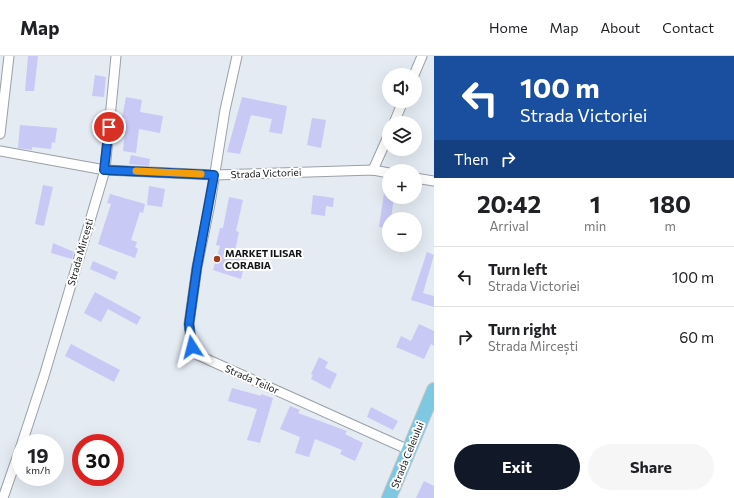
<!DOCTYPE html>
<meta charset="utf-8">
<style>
body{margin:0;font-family:Commissioner,sans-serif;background:#f6f6f6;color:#202124;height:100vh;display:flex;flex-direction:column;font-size:15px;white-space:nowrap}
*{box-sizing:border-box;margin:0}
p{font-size:13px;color:#757577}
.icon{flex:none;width:22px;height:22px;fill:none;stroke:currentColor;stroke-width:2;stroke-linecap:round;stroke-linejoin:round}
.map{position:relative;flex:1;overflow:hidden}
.details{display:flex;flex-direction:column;background:#fff;width:300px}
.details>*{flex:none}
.banner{background:#1a4fa0;color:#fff;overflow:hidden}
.controls{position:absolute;left:382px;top:12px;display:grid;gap:8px}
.controls a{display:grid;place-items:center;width:40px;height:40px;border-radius:50%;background:#fff;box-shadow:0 4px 16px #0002;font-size:20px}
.speed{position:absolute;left:12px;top:378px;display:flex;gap:8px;font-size:20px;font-weight:700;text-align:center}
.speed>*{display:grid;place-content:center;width:52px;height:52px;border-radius:50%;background:#fff;box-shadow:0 4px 16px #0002;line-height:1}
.speed small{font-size:10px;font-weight:400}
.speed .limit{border:6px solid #d22;background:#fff;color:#111}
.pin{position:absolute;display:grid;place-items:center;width:34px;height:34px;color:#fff;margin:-17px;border:2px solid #fff;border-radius:50%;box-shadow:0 1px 4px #0007}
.me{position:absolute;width:44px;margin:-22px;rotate:351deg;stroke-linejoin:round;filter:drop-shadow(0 0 3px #0008)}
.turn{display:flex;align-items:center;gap:14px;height:84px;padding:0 20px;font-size:18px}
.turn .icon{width:52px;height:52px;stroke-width:2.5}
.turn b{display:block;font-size:28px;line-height:34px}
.then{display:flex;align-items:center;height:38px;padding:0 20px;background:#0003;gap:8px;font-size:15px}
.eta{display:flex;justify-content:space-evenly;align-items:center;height:68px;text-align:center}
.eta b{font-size:24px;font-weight:700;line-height:28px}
.button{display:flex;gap:8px;margin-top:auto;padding:8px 20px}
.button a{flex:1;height:46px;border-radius:24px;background:#111827;color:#fff;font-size:16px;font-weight:700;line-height:46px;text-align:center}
.button a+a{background:#f6f6f6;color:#202124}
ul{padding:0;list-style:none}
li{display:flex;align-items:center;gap:12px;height:60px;padding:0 20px;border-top:1px solid #e0e0e0}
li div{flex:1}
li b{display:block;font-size:15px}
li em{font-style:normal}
header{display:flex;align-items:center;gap:24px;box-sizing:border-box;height:56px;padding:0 20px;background:#fff;border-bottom:1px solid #e0e0e0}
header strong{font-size:19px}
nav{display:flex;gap:22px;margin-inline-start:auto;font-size:14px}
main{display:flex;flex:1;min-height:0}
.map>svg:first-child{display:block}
.building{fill:#c8c9f5}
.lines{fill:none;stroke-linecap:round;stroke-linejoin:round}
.street-casing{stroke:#9aa0a7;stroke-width:11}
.primary-casing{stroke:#c6c7c8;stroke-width:16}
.street{stroke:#fff;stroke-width:9}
.primary{stroke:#7fc8e1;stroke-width:14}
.route-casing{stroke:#114b97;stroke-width:10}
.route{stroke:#1a73e8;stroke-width:7}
.slow{stroke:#f59e0b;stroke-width:7}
.poi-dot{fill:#a33c19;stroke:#fff;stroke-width:1.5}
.labels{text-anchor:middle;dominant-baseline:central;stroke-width:4;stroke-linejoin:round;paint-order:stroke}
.street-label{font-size:10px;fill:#131518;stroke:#fff}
.poi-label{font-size:10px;font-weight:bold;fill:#131518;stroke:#fff;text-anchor:start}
</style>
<header>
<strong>Map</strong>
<nav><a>Home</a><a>Map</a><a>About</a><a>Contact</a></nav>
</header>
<main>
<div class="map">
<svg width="434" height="442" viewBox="0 0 434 442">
<rect width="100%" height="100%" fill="#e4ebf3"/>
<g class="building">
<path d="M28,0H38L34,35H25Z"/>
<path d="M95,19L106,21L104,41L92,40Z"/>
<path d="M126,41L142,44L140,56L163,60L160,77L139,73L136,97L123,95L126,63L122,62Z"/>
<path d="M242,41L287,50L282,78L269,76L272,63L251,59L240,98L227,96Z"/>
<path d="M312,62L326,64L321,92L307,89Z"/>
<path d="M20,69L57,72L55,87L52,86L51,93L32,91V94L18,92Z"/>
<path d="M131,99L150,103L149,110L129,108Z"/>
<path d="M43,129L53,131L44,170L35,168Z"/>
<path d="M149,130L165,133L162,151L147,149Z"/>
<path d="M384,137L389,138V141H394L391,163H389V172L379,171Z"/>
<path d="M110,138L145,148L143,157L140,156L131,184L137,186L135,191L138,193L135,202L98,188L111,148L107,147Z"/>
<path d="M313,139L334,142L333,151L326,150L325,160L311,158Z"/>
<path d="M229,141L243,144L236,175L239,176L234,199L246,203L241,223L213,214L220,190L216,189L220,172H223Z"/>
<path d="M53,187L74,196L72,203L51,197Z"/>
<path d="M427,196L434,199L423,237L434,240V251L411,244Z"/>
<path d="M93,205L118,216L115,224L90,213Z"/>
<path d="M95,236L141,261L137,269L108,253L101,266L84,257Z"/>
<path d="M419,268L434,275V290L431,288L424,303L396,291L401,280L411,285Z"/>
<path d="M71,288L120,314L114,326L65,300Z"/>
<path d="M319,301L328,306L325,312L337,318L330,333L311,323L313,319L311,318Z"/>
<path d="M232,332L261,340V338L273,342L260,387L247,384L257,353L228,345Z"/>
<path d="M290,350L300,354L298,357L347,375L345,378L363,387L355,405L340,398L342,394L315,383L309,401L295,397L300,381L280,373Z"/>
<path d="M371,351L398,365L393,374L367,361Z"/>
<path d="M424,425L434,430V442H416Z"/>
</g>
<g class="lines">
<defs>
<g id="street">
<path d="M237,0L225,54L210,148L197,211L189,268L192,291L198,299L211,305L409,394"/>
<path d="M414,19L422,0"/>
<path d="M394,67L403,45"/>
<path d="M0,78L9,0"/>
<path d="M0,95L105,114L215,119L373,114L389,117"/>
<path d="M373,114L389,78"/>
<path d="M415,122L434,125"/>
<path d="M22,387L44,320L105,114L116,0"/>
<path d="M3,442L21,390"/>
</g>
<path id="primary" d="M389,442L434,334"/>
</defs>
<use href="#street" class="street-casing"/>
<use href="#primary" class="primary-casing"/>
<use href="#street" class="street"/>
<use href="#primary" class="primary"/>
</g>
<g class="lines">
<defs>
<path id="route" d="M109,71L104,114L214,119L197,211L189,268L192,291"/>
</defs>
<use href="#route" class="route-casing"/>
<use href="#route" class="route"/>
<path class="slow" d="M136,115L201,118"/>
</g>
<circle class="poi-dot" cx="217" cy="203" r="4"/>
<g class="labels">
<g class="street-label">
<text transform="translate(266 117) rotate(-2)">Strada Victoriei</text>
<text transform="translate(80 196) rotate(-74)">Strada Mircești</text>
<text transform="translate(252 323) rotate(24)">Strada Teilor</text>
<text transform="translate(407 399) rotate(-68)">Strada Celeiului</text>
</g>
<g class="poi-label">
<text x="225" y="197">MARKET ILISAR<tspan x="225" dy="12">CORABIA</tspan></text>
</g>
</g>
</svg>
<div class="controls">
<a><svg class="icon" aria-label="sound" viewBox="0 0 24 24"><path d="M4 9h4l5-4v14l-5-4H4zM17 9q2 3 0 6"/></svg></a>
<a><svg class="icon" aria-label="layers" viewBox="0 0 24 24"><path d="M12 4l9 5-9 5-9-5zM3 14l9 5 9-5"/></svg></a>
<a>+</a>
<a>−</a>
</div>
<div class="speed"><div>19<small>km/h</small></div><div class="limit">30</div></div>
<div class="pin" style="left:109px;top:71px;background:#d93025"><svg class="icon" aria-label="arrive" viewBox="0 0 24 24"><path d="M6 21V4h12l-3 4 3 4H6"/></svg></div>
<svg class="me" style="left:192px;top:291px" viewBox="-20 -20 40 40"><path d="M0-17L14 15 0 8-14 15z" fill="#1a73e8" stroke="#fff" stroke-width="4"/></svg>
</div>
<section class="details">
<div class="banner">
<div class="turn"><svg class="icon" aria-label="left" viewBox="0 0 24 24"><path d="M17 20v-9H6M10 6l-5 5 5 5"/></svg><div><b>100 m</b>Strada Victoriei</div></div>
<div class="then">Then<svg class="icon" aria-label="right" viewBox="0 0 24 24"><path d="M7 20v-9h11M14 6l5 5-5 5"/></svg></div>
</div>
<div class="eta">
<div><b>20:42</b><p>Arrival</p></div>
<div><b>1</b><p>min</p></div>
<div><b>180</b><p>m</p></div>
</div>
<ul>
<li><svg class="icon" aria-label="left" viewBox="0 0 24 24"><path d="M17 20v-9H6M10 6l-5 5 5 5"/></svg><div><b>Turn left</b><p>Strada Victoriei</p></div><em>100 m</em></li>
<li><svg class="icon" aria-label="right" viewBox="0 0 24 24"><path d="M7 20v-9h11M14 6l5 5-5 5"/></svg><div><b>Turn right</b><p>Strada Mircești</p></div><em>60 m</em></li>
</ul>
<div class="button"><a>Exit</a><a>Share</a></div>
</section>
</main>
